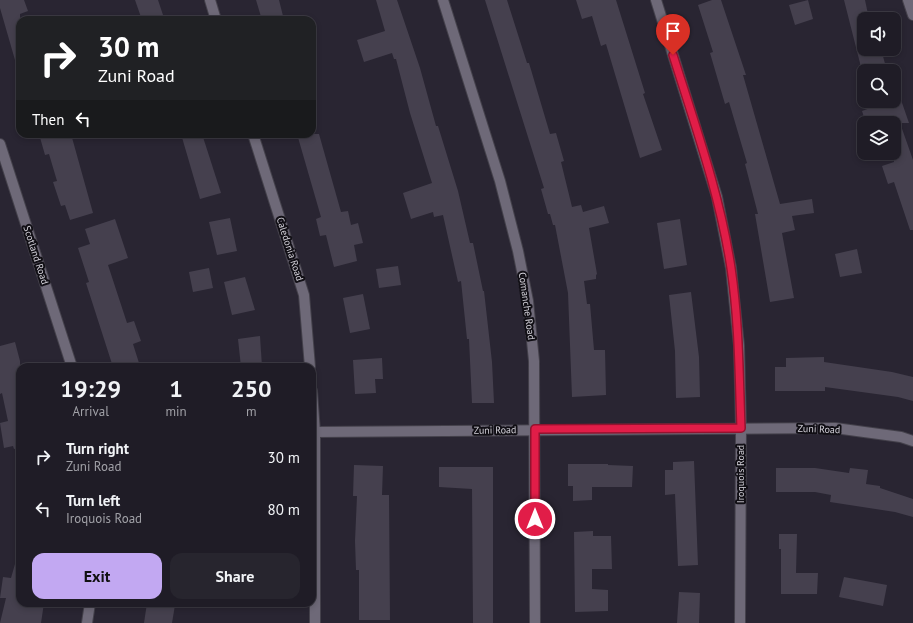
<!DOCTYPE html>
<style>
body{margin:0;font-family:"PT Sans",sans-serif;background:#27252e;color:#f1f3f6;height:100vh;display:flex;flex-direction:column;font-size:15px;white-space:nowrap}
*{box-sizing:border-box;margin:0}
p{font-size:13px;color:#a1a1a7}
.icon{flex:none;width:22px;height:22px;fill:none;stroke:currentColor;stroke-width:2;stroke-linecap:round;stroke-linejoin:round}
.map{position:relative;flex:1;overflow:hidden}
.panel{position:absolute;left:16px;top:363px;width:300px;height:244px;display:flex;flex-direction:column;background:#1f1c26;border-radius:12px;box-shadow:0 2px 6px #0003,0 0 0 1px #3c3a43}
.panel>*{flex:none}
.top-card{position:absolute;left:16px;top:16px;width:300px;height:122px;border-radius:12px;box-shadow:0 2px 6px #0003,0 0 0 1px #3c3a43;background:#202124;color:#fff;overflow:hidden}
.tools{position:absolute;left:857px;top:12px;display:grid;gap:8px}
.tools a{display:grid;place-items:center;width:44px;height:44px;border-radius:8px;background:#1f1c26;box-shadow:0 2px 6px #0003,0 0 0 1px #3c3a43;font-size:20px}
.pin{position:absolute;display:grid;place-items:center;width:34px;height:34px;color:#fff;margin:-41px -17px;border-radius:50% 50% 50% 0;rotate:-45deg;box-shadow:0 0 4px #0007}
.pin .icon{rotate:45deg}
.me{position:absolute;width:44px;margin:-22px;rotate:0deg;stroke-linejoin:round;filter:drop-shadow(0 0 3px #0008)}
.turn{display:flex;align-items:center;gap:14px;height:84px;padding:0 16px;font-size:18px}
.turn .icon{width:52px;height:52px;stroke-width:2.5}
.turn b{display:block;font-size:28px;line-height:34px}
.then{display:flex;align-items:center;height:38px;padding:0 16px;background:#0003;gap:8px;font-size:15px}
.eta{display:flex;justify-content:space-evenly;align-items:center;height:68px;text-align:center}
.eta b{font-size:24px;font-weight:700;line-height:28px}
.primary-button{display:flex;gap:8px;margin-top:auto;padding:8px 16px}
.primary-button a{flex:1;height:46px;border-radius:12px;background:#c2a8f2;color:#111;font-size:16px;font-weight:700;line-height:46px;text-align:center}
.primary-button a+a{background:#27252e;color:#f1f3f6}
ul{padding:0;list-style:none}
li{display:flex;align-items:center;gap:12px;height:52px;padding:0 16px}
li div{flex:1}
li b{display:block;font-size:15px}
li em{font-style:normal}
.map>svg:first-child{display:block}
.building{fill:#45404e}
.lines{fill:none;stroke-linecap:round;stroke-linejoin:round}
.minor-casing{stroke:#44414b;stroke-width:12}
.minor{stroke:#6e6978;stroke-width:10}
.route-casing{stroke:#92132f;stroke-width:10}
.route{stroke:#e11d48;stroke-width:7}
.labels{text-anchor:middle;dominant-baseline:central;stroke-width:4;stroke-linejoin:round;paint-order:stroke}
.street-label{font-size:10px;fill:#d3d1d9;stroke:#110f15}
</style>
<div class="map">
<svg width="913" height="623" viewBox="0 0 913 623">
<rect width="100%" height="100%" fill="#292532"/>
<g class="building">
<path d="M0,0H24L28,11L20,14V60H15L0,8Z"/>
<path d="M135,0H158L163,15L149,20H142Z"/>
<path d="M256,0H279L284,20H262Z"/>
<path d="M376,0H397L420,68L436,126H438L458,191L470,243H473L483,291H484L492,362L494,403H472L469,339H467L461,281L458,282L443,215L434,217L433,212L411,219L403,193L432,183L410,113L396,59H394L392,53L364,62L357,40L385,31Z"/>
<path d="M485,0H507L527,63H529L550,134L556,133L564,161L561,162L572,207L581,205L583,212L604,206L609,223L589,228L597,274L596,275V279L584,281L587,304H590L594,350H605L606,395L572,397L568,293L555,225H553L550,214H548L541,189L544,188Z"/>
<path d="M576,0H616L645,93L643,94L662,150L640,158L606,44L601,46L592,16L582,19Z"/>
<path d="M712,0H721L746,75H743L780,204L812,199L814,213L792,216L795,230L782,233L794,298L770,302L755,214H758L745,164L747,163L729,102L725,104L710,53L713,52L698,5Z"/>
<path d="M808,0L813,19L795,25L789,5Z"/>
<path d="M844,0H865L869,19H864V49H881L887,71H862Z"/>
<path d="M900,97L909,123H900L913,160V230H910L894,182L888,184L882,166L894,162V123H866L862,111L889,101H894V99Z"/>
<path d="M39,134H71L93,213L70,220L65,205L61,206L53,182L57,181L49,154L45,155Z"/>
<path d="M181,134H202L221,193L200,199Z"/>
<path d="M297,134H319L341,212L348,211L351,225L358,223L363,243L354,245L357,261L334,267L326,235L320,236L316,219L321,217Z"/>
<path d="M230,218L237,251L217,255L209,222Z"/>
<path d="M115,219L128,258L108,265L127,323L134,321L141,341L133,344L139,363L125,367H113L86,283L89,282L78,248L90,244L85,229Z"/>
<path d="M680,219L687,265L664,269L657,223Z"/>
<path d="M857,249L862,273L840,277L835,254Z"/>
<path d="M398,266L401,285L379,288L376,269Z"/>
<path d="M209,268L213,288L193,292L189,272Z"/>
<path d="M245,277L255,310L232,315L224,282Z"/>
<path d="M691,292L699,357L700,397L676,398L675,351L669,295Z"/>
<path d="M363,294L370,329L350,333L343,298Z"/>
<path d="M260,336L262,367H241L238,339Z"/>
<path d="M15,342L20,361V448L14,449L13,446L4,448L0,423L8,421L2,393L0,394V346Z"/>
<path d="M824,357V362L892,372L913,377V401L898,397L825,387V391H775V367H786V358Z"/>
<path d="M382,358L383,379H375L376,393L355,394L353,360Z"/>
<path d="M694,461L698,565L678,566L675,494L665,495V470H673V462Z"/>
<path d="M568,464H608V465L633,466L632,487H592V500L573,501V486H568Z"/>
<path d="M354,465L383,466L382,495H389L390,620H359V570H356L355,541L357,496H353Z"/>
<path d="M439,467H493V623H473L472,489L439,487Z"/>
<path d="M776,468H815L849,473L850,468L868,470L866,484L880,486V488L913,499V517L895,512L830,502L831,495L815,492H776Z"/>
<path d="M593,531V536H611L612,569H592V589L608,590V611L575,612L574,532Z"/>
<path d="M779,534H797L796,573H818L817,594H781V549H779Z"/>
<path d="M15,564H20V603H44L41,623H0L6,598H0L3,577L11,578Z"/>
<path d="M844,577L887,585L883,606L839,597Z"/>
<path d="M679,592L700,593L699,623H677Z"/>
<path d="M147,603L175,605L172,623H144Z"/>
</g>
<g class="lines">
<defs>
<g id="minor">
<path d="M210,0L216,20"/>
<path d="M443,0L500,181L518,251L528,301L534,361L535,623"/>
<path d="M656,0L717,197L731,268L739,346L741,428L740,623"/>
<path d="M908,0L913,15"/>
<path d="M253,134L304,295L310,367"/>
<path d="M0,144L72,367"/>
<path d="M312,391L315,432V623"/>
<path d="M315,432L835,428L901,437L913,441"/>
<path d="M87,623L90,603"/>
</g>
</defs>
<use href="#minor" class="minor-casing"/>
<use href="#minor" class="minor"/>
</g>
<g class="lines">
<defs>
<path id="route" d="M535,519V429L741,428C739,375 739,321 731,268C720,195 695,125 673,55"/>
</defs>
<use href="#route" class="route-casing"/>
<use href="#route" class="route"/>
</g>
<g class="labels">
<g class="street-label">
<text transform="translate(290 249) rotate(72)">Caledonia Road</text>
<text transform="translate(36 255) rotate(72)">Scotland Road</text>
<text transform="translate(527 306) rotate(82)">Comanche Road</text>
<text transform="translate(819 429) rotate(2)">Zuni Road</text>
<text transform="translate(495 430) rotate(-1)">Zuni Road</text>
<text transform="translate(740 474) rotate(-90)">Iroquois Road</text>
</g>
</g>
</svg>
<div class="tools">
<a><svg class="icon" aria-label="sound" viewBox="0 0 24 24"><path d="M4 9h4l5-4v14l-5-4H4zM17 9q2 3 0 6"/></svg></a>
<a><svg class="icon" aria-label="search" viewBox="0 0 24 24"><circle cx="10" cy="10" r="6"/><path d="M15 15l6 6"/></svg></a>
<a><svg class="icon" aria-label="layers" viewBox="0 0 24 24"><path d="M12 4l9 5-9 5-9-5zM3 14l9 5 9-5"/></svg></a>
</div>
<div class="pin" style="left:673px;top:55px;background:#d93025"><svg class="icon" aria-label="arrive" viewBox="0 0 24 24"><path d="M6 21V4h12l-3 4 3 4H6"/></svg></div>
<svg class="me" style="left:535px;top:519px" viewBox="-20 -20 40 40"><circle r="17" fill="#e11d48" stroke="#fff" stroke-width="3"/><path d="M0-11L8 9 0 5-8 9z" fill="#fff"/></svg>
<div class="top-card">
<div class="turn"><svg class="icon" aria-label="right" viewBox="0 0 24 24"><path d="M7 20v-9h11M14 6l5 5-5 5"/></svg><div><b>30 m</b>Zuni Road</div></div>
<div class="then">Then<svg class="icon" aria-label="left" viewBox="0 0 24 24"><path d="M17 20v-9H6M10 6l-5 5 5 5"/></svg></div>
</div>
<section class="panel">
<div class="eta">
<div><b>19:29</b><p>Arrival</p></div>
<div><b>1</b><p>min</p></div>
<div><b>250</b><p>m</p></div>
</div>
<ul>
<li><svg class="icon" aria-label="right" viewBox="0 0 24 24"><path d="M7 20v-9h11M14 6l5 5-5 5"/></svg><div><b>Turn right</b><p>Zuni Road</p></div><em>30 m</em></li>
<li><svg class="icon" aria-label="left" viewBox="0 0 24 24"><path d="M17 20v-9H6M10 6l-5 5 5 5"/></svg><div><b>Turn left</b><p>Iroquois Road</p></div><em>80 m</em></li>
</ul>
<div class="primary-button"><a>Exit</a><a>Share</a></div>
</section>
</div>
